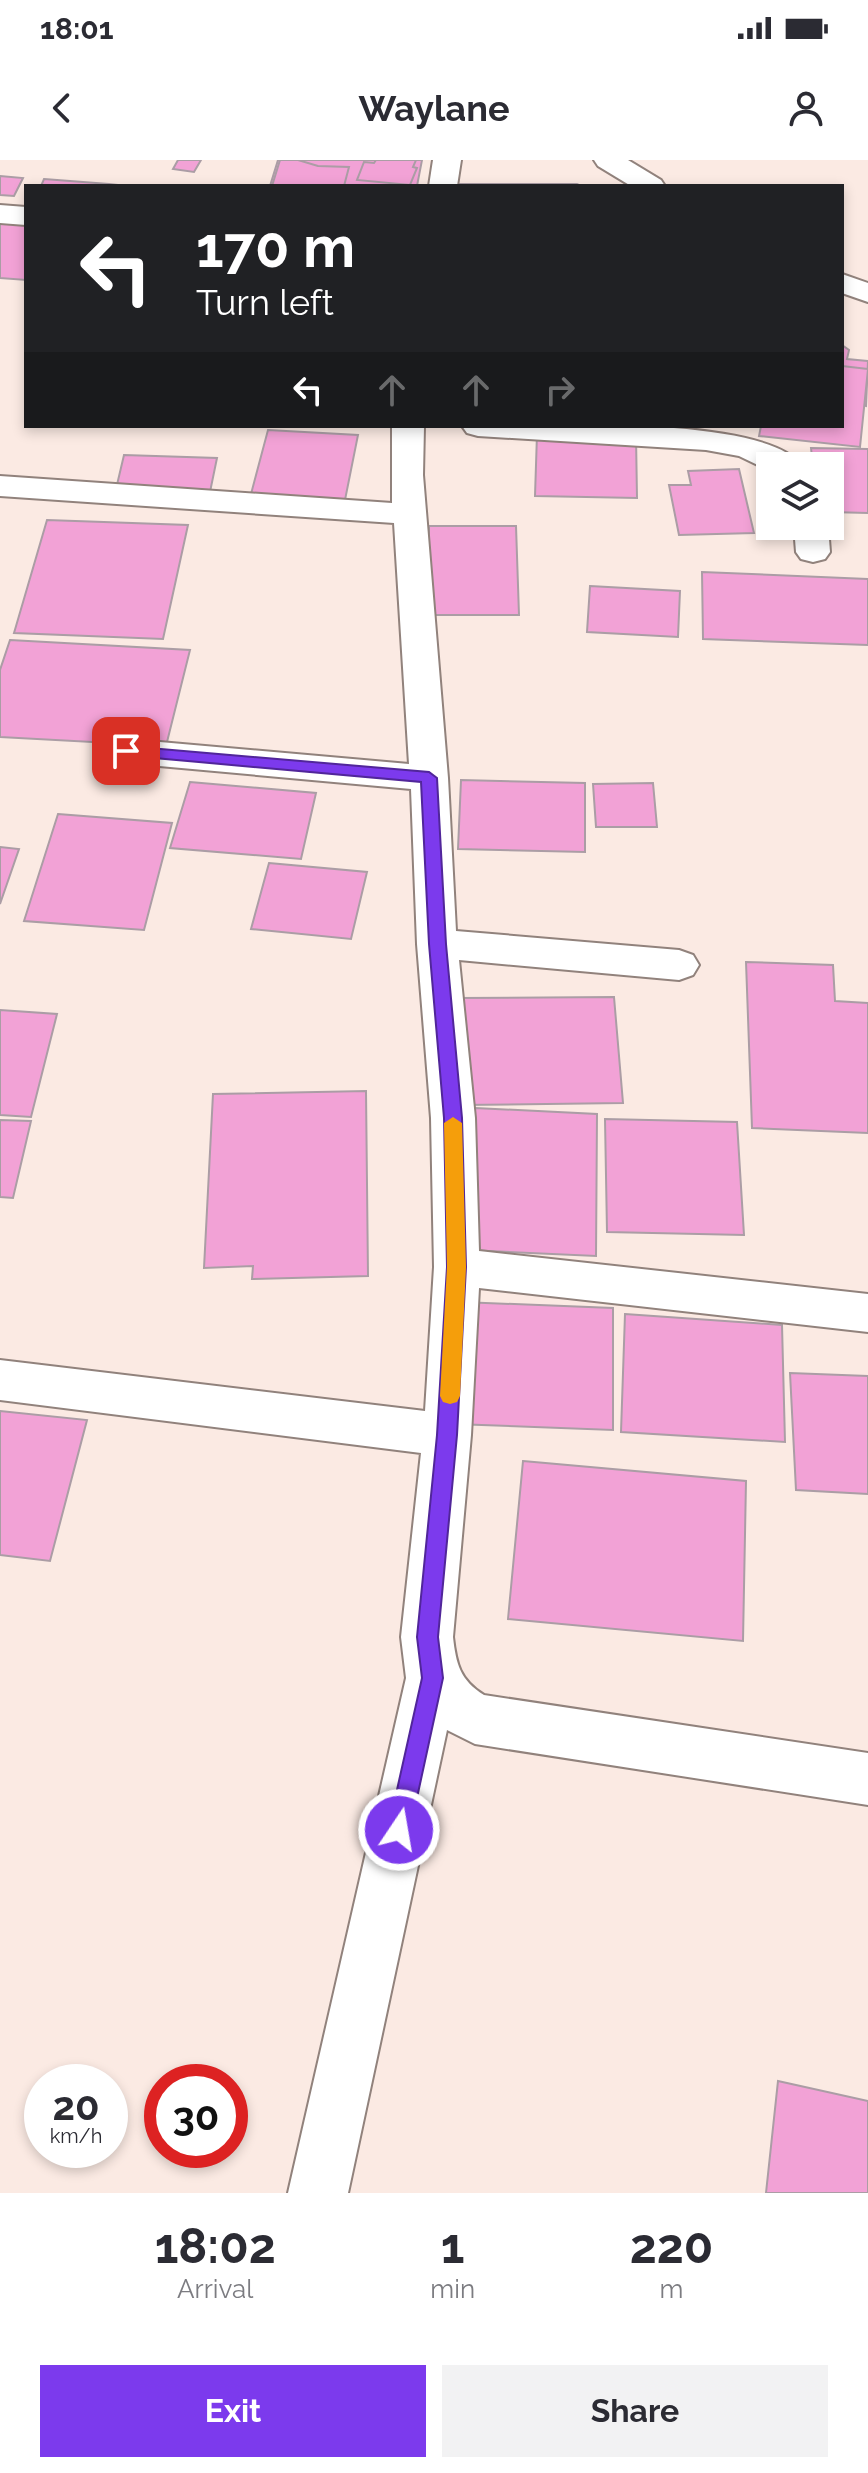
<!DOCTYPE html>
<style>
body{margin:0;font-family:Raleway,sans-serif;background:#f2f2f3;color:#2b2b33;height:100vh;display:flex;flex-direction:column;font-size:30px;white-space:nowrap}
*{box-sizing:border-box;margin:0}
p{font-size:26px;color:#7c7c81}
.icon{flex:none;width:44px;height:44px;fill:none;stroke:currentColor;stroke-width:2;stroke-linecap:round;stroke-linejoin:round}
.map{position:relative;height:2033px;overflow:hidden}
.details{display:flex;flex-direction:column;background:#fff;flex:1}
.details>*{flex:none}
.hud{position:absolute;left:24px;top:24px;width:820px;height:244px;border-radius:0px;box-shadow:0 4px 12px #0003;background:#202124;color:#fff;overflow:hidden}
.tools{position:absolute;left:756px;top:292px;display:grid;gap:16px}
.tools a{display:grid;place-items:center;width:88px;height:88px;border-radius:0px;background:#fff;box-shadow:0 4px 12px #0003;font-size:40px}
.speed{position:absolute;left:24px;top:1904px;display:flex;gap:16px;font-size:40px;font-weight:700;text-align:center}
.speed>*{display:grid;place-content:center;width:104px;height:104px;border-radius:50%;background:#fff;box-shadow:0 4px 12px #0003;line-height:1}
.speed small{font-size:20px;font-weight:400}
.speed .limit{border:12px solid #d22;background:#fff;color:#111}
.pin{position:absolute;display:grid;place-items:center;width:68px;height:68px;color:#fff;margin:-34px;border-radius:16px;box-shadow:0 4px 12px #0006}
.me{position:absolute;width:88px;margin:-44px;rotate:12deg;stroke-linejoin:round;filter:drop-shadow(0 0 6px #0008)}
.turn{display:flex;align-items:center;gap:28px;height:168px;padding:0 40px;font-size:36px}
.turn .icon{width:104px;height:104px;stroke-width:2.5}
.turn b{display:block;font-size:56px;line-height:68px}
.lanes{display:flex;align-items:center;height:76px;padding:0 40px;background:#0003;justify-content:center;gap:40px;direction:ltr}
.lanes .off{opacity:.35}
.eta{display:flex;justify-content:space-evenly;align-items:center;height:136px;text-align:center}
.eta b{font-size:48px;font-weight:700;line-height:56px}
.button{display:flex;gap:16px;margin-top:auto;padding:16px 40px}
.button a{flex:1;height:92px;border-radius:0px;background:#7c3aed;color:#fff;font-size:32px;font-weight:700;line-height:92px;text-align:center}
.button a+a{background:#f2f2f3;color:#2b2b33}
.status{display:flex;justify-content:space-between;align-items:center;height:56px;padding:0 40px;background:#fff;direction:ltr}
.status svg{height:22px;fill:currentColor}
header{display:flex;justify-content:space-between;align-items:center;height:104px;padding:0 40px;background:#fff;font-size:36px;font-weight:700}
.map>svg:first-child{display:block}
.building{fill:#f2a2d6;stroke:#ab9da5;stroke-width:2}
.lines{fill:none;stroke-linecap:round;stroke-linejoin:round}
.minor-casing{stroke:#91827c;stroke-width:4}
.major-casing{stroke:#91827c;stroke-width:4}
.minor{fill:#fff;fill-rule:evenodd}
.major{fill:#fff;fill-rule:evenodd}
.route{fill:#7c3aed;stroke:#51269a;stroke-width:2}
.slow{fill:#f59e0b}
</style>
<div class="status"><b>18:01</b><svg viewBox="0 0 49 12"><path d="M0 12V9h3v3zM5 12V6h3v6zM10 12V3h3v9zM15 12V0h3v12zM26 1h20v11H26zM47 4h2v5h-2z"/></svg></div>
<header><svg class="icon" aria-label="back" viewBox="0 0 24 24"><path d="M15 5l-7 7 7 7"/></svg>Waylane<svg class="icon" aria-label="person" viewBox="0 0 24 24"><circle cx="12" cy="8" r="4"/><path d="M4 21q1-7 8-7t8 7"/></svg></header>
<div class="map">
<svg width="868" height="2033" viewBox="0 0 868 2033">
<rect width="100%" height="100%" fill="#fbeae3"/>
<g class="building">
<path d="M178,0H201L194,12L173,9Z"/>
<path d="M278,0H422L417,26H270Z"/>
<path d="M280,0H298L318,6L349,7L344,26H272Z"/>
<path d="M376,0H416L413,7L417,8L410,25L357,20L364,2L374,3Z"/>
<path d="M0,16L23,18L14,36L0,35Z"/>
<path d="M44,19L109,24L127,26H41Z"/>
<path d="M452,24H577L581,26H452Z"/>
<path d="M0,61L26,63V120L0,118Z"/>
<path d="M842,185L849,190L847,199L868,201L866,246L842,240Z"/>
<path d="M842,206L868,209L860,287L759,276L761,266H842Z"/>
<path d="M268,270L358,275L345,340L251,334Z"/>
<path d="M537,274L636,276L637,338L535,336Z"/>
<path d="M811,288L868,289V353L830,352V306H813Z"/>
<path d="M124,295L217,298L210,332L116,329Z"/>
<path d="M739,309L754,373L679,375L669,325H691L688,311Z"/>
<path d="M47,360L188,365L163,479L14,473Z"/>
<path d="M429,366H516L519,455H428Z"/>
<path d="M702,412L868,419V485L703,479Z"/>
<path d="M590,426L680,431L678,477L587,472Z"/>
<path d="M10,480L190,490L166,586L0,577V510Z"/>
<path d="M461,620L585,623V692L458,689Z"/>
<path d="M190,622L316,633L301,699L170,688Z"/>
<path d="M653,623L657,667H596L593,624Z"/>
<path d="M58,654L172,663L144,770L24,761Z"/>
<path d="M0,687L19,689L0,744Z"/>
<path d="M269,703L367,712L351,779L251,769Z"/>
<path d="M746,802L833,805L835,841L868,843V973L752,968Z"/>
<path d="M614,837L623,943L460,945L458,838Z"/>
<path d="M0,850L57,854L31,957L0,955Z"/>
<path d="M366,931L368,1116L252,1119L253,1106L204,1108L213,934Z"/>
<path d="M475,948L597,954L596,1096L467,1090Z"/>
<path d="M605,959L737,962L744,1075L607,1072Z"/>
<path d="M0,960L31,961L13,1038L0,1037Z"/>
<path d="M461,1142L613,1148V1270L454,1264Z"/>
<path d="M625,1154L782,1165L785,1282L621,1272Z"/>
<path d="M790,1213L868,1216V1334L796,1330Z"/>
<path d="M0,1251L87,1260L50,1401L0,1395Z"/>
<path d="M523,1301L746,1321L743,1481L508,1459Z"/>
<path d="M778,1921L868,1941V2033H766Z"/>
</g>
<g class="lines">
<defs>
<g id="minor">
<path d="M433,0H461L457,26H429Z"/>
<path d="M0,45L26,47V65L0,63Z"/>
<path d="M392,266H424L423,315L448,618L456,771L679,790L693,795L699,805L693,815L679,820L459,800L475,958L479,1091L868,1134V1172L479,1128L471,1275L453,1477C456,1504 460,1520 484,1535L868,1593V1645L475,1584L447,1570L348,2033H288L406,1518L401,1477L421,1293L0,1240V1200L425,1251L434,1107L431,958L417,784L411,629L126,603L113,600L107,591L113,582L126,579L409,604L394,363L0,336V316L392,343Z"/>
<path d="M462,266C527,266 765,253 802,306H770V311L739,296L706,290L478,276L467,273Z"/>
<path d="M794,366H828L830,392L825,399L813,402L801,399L796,392Z"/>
</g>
<g id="major">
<path d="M594,0H628L661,20L665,26H631L598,6Z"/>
<path d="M842,114L868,123V142L842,133Z"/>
</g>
</defs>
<use href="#minor" class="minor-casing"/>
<use href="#major" class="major-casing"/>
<use href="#minor" class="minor"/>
<use href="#major" class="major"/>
</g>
<path class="route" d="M126,586L429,612L437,618L446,784L462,958L466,1107L457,1275L438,1477L443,1518L410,1670L407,1678L399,1681L391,1678L388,1670L422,1518L417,1477L437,1275L447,1107L444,958L429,784L421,622L121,595V588Z"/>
<path class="slow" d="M453,957L462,963L466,1107L460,1236L457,1242L450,1244L443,1242L440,1236L447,1107L444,963Z"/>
</svg>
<div class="tools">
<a><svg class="icon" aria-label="layers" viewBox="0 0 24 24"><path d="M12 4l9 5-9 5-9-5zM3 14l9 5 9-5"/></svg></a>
</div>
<div class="speed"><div>20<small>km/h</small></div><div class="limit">30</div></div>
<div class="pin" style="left:126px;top:591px;background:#d93025"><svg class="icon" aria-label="arrive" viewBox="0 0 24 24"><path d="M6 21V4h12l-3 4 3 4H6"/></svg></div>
<svg class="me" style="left:399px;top:1670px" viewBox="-20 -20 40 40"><circle r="17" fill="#7c3aed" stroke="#fff" stroke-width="3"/><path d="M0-11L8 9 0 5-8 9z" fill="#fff"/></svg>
<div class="hud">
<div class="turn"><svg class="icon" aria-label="left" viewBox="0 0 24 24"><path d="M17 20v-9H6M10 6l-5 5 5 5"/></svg><div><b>170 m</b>Turn left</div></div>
<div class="lanes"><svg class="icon" aria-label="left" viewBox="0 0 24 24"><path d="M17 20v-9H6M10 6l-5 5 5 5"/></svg><svg class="icon off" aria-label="ahead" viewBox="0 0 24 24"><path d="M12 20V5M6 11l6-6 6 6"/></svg><svg class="icon off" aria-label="ahead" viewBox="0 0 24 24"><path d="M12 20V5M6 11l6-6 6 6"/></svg><svg class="icon off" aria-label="right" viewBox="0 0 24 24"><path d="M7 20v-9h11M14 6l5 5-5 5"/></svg></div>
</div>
</div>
<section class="details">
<div class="eta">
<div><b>18:02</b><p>Arrival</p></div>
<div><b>1</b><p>min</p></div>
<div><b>220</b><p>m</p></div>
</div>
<div class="button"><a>Exit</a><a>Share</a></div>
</section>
